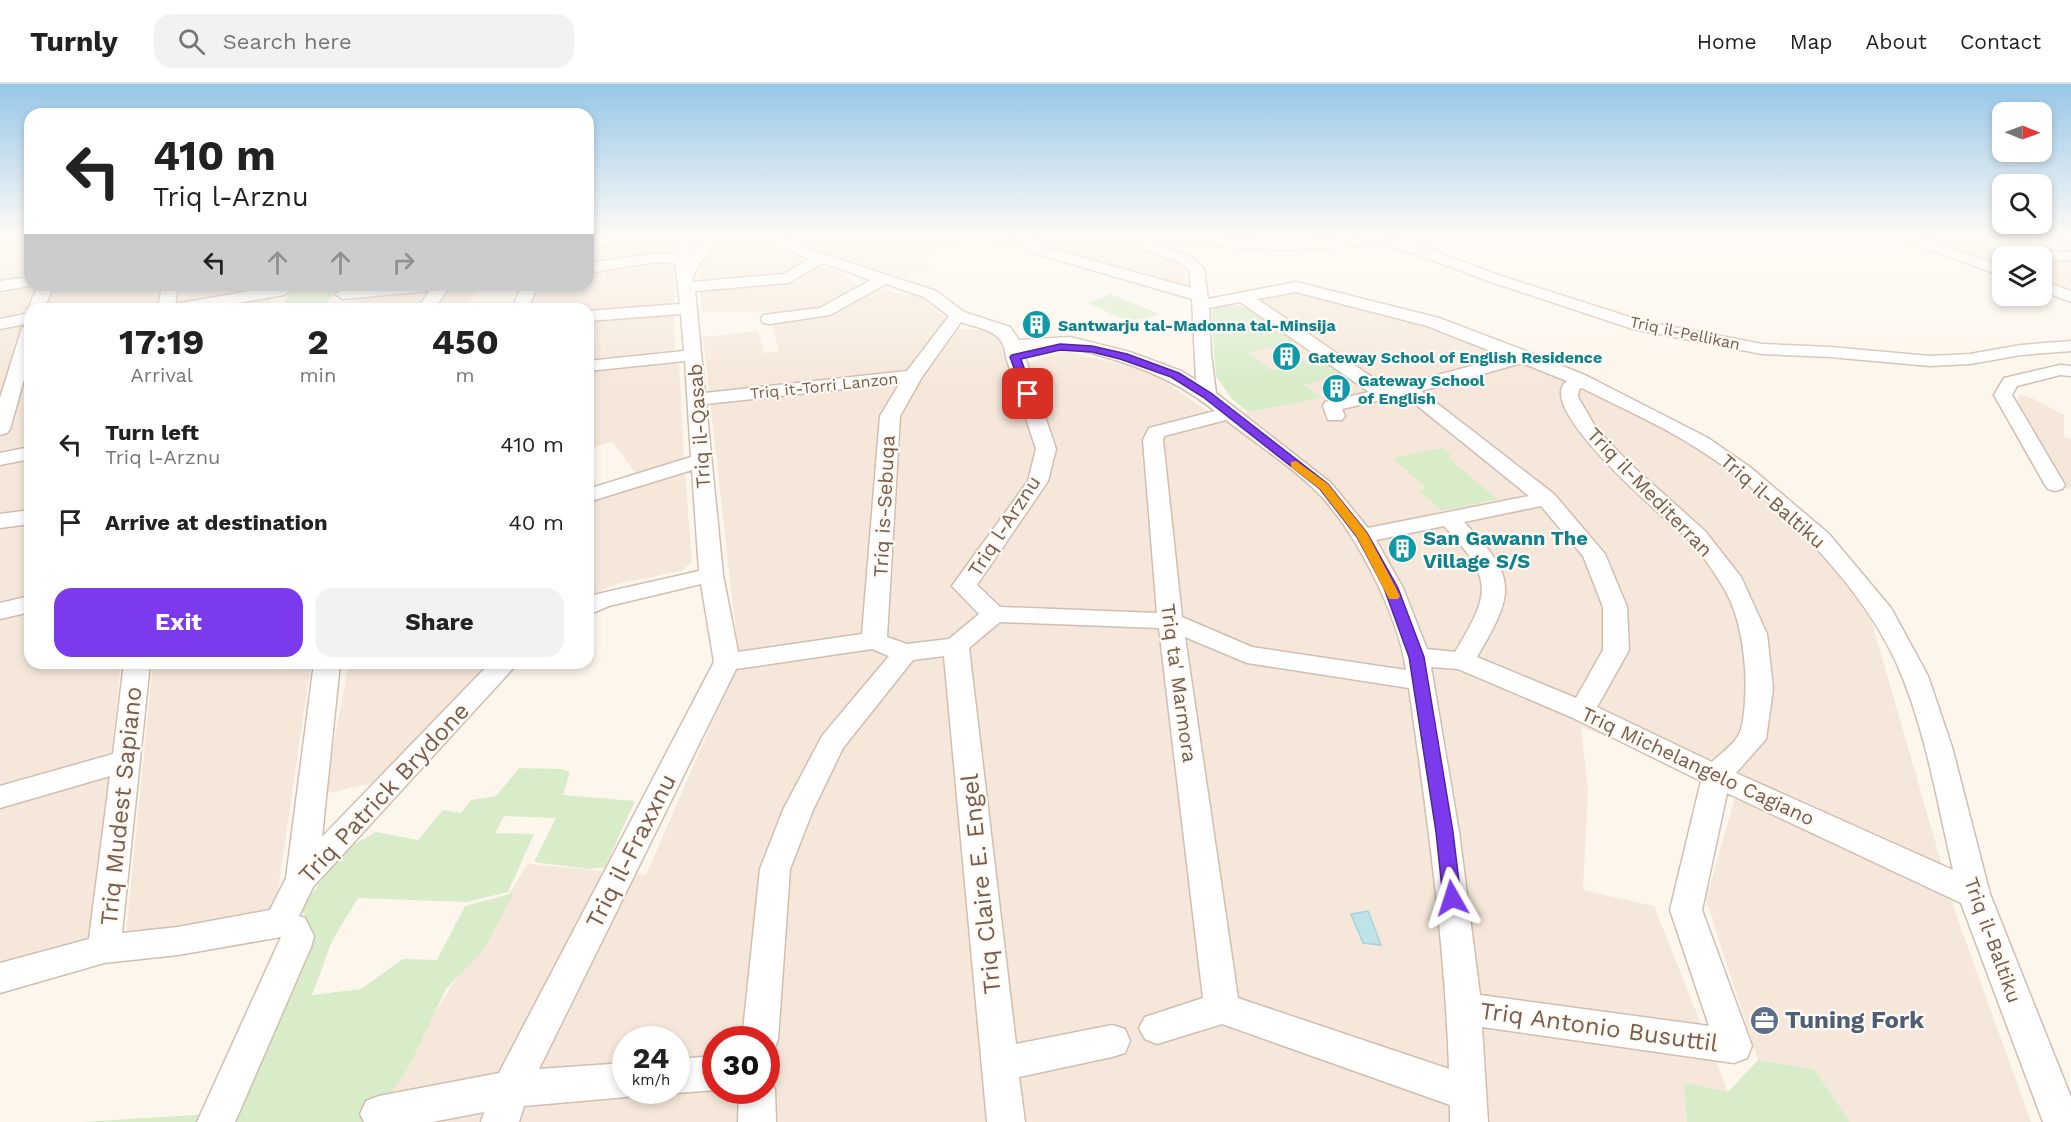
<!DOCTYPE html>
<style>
body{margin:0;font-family:"Work Sans",sans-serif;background:#f2f2f2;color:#222;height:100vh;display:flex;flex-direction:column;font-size:22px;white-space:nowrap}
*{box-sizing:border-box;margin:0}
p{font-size:20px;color:#767676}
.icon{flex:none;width:33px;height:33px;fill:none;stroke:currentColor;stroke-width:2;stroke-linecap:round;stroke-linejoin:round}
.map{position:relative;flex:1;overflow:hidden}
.details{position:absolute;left:24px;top:219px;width:570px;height:366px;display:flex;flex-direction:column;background:#fff;border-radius:18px;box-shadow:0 3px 9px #0003}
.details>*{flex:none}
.hud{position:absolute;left:24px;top:24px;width:570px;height:183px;border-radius:18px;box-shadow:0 3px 9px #0003;background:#fff;color:#222;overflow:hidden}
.needle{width:39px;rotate:91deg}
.tools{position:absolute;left:1992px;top:18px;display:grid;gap:12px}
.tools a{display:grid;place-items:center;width:60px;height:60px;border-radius:12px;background:#fff;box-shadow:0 3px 9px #0003;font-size:30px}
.speed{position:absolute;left:612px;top:942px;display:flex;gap:12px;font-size:30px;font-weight:700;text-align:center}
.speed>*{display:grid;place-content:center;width:78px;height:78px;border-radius:50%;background:#fff;box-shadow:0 3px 9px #0003;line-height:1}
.speed small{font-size:15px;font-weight:400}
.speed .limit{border:9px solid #d22;background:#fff;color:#111}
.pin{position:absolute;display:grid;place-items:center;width:51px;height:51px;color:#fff;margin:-26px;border-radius:12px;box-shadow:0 3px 9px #0006}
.me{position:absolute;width:66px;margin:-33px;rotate:354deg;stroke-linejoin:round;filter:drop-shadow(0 0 4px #0008)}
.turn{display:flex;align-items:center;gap:21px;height:126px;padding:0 30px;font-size:27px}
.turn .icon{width:78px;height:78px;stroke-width:2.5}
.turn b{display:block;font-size:42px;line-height:51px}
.lanes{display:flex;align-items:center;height:57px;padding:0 30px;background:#0003;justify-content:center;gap:30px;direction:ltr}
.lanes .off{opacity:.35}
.eta{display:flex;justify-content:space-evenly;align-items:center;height:102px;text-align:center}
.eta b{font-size:36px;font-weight:700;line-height:42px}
.button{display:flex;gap:12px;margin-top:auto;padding:12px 30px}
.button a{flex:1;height:69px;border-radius:18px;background:#7c3aed;color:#fff;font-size:24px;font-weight:700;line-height:69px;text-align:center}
.button a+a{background:#f2f2f2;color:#222}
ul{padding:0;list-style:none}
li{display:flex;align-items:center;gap:18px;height:78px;padding:0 30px}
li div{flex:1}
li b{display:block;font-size:22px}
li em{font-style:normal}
header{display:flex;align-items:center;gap:36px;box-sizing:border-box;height:84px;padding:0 30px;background:#fff;border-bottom:2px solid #e0e0e0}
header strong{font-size:28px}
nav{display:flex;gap:33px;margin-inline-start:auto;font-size:21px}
.search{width:420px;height:54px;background:#f2f2f2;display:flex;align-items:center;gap:15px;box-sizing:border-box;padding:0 21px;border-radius:18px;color:#767676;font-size:22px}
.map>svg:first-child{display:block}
.residential{fill:#f5e8da;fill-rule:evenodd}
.green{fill:#d8ecc9}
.water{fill:#bfe3e8;stroke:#a5d3da;stroke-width:1.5}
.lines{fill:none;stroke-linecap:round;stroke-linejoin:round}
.minor-casing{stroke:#d1beb0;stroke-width:3}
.minor{fill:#fff;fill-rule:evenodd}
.route{fill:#7c3aed;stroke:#51269a;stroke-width:1.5}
.slow{fill:#f59e0b}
.labels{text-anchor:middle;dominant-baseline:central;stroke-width:4.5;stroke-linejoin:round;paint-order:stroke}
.far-culture-label{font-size:16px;font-weight:bold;fill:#0d838f;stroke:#fffaf3;text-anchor:start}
.far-street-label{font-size:16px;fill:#7a5c4d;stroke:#fffaf3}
.street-label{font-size:20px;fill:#7a5c4d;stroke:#fffaf3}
.culture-label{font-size:20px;font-weight:bold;fill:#0d838f;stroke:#fffaf3;text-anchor:start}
.near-street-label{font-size:24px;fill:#7a5c4d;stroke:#fffaf3}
.near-service-label{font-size:24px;font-weight:bold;fill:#4e5e75;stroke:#fffaf3;text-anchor:start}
</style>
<header>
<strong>Turnly</strong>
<div class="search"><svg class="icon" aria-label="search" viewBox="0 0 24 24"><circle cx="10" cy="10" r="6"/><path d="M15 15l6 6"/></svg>Search here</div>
<nav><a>Home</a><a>Map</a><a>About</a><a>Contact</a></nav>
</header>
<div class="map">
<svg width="2071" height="1038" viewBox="0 0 2071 1038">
<rect width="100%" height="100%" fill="#fdf6ec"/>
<g class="residential">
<path d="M0,152H30V201H280L264,225H30V364L0,370Z"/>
<path d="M729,152H757L774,162L770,164L843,189L857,201L921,213L960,245L986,246L1001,254L1015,283L1064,267L1149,287L1224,338L1248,328L1321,314L1303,301L1343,290L1364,287L1342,271L1318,273L1272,286L1247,269L1300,256L1253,215L1302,207L1445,245L1506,267L1652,336L1736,392L1823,468L1870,532L1957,833L2031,1038H1850L1814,985L1758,976L1706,816L1736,710L1716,692L1581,643L1588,705L1583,806L1654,822L1728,1008L1684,998L1687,1038H366L528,780L646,791L739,577L703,253L758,247L764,269L779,267L769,228H702L698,187L718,156ZM626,956H676V1006H626ZM716,956H766V1006H716Z"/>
<path d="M778,152H1010L1022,162L1005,166L977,160L951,163L928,171V180L932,182L906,194L787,158Z"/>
<path d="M1024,152L1116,153L1182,178L1191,207L1041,164Z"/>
<path d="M1914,152H2071V211L2042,201V172H2002V187Z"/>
<path d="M650,154L681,160L673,171L675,266L588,277V225H529L533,208L538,201H588V162Z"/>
<path d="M486,201L461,224L488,225H349L355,214Z"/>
<path d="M673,276L679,278L684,375L636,389L612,357L588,365V286Z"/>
<path d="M2019,310L2034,315L2064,331V353L2071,355V405L2065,404L2017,326Z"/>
<path d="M30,374V429L0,433V380Z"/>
<path d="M685,387L692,478L681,487L617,500L588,511V416Z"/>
<path d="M30,439V579H121L92,851L76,862L0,883V443Z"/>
<path d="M153,579H311L276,821L255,834L125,859Z"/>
<path d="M349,579H489L373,699L324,710Z"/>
</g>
<g class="green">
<path d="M295,201H337L325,225H280Z"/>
<path d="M1111,210L1159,230C1128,243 1117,231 1088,219Z"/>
<path d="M1229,221L1249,223L1300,256L1248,269L1272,286L1318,273L1343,290L1304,301L1322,314L1248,328L1231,314L1216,292L1211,228L1212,224Z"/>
<path d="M1442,364L1451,371L1448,374L1497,415L1441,427L1420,407L1427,405L1392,374Z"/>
<path d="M519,684L561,685L570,688L563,711L635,717L605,783L588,785L534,778L556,734L504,732L495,749L534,750L508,808L467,818L358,814L332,857L312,911L361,905L403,875L437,876L465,822L514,809L484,865L446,905L408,984L372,1038H224L309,846L302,825L339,769L376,748L418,756L443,726L461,729L471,716L496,712Z"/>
<path d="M1758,976L1814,985L1850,1038H1687L1684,998L1728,1008Z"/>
<path d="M210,1030L206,1038H82Z"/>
</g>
<path class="water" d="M1368,827L1381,861L1363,859L1351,830Z"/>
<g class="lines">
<defs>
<g id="minor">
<path d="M623,152H664L657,156L588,164V156Z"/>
<path d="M684,152H698L691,170L706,152H720C713,163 691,186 693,198L784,190L809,175L776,161L763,152H780L826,171L936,207L964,228L1010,243L1019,256L1070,253L1130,268L1181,287L1196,296L1192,215L1034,169L1011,152H1027L1044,163L1191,204L1189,186L1183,180L1141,164L1139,161L1144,157L1126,155L1124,152H1189L1281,158L1383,153L1421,162L1498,191L1642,237L1762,260L1830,263L1930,272L1970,270L2021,261L2071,257V267L2021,271L1970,280L1930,282L1830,273L1762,270L1633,245L1488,197L1411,168L1383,161L1281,166L1150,158L1193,174L1204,185L1208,215L1296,198L1439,234L1531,269L1587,292L1708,354L1750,383L1829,450L1891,524L1928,592L1952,663L1990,810L2071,1013V1038H2043L1961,819L1727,709L1702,826L1752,962L1747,974L1734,979L1482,943L1488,1038H1450V1021L1222,940L1157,960L1145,955L1139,944L1145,933L1203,914L1159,544L1000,538L969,564L1016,960L1112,941L1125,945L1130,957L1125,969L1112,973L1019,993L1025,1038H987L944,572L913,576L843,664L813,726L790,785L778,956L773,968L766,970V956H742L760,785L783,726L822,652L889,572L872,565L736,585L539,985L626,979V1006H640L639,1008L626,1013L524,1022L519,1038H481L484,1028L432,1038H364L360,1030L366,1017L379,1012L499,989L714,578L701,500L609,522L588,531V513L593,511L699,487L692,386L588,418V405L691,373L685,277L588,287V277L684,267L681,230L588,237V227L680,220L675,179L653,178L588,189V179L653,170H676ZM823,179L871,196L820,224L763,231L761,235L763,239L769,240L830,231L886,200L924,213L949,232L907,287L705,309L695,207L788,199ZM1296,208L1427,242L1506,273L1388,304L1257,215ZM1240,218L1369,308L1325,318L1323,322L1328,336H1342L1345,332L1342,325L1404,311L1529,412L1368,444L1331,399L1216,309L1211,270L1209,224ZM961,238C984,246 1004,246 1006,273L1036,365L1028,397L952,502L979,530L949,555L907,560L887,553L900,332L922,293ZM1070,263C1125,278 1169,290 1215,327L1149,344L1143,356L1157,529L1000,523L977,501L1048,397L1056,365L1023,267ZM1522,279L1567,297C1531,322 1667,436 1687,454C1699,466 1711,483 1720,498C1737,523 1743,555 1745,584C1746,599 1746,640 1738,652C1733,661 1720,670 1712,678L1597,623L1629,566L1627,523L1605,470L1554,410L1421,307ZM900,299L880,332L862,550L738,568L723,491L706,320ZM1582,304C1619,323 1659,340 1695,363C1774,412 1868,505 1902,592C1927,654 1938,722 1953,786L1736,689L1766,655L1773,605L1767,550L1741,493L1705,447L1629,379L1596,344L1578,313L1579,305ZM1226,336C1255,359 1290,381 1316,407C1355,445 1399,533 1406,586L1252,563L1182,533L1163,356L1164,352ZM1541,422L1583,472L1603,523V566L1576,614L1477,573C1515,508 1518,494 1464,438ZM1444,442C1493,495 1492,507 1455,568L1427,565L1403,504L1376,456ZM1185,553L1247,579L1409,604C1427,731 1445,858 1449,985L1238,914ZM1431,583L1458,585L1573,634L1701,697L1670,826L1709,942L1480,911L1459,748Z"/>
<path d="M1899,152H1918L2002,183V192L1901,155Z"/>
<path d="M2031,168H2071V176H2042V172H2024Z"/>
<path d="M30,193V201H36L0,207V197Z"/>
<path d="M2042,197L2071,207V218L2042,207Z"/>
<path d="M38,201H54L44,225H30V228L28,225Z"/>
<path d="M162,201H178L175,220L284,201L292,206L284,211L203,225H158Z"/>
<path d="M390,201H451L434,225H418L429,207L343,215L335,210L343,205Z"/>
<path d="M522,201H538L528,225H512Z"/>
<path d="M30,229V274L10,345L7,349L0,351V314L22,244L30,239L0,245V235Z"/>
<path d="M2060,281L2071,282V292L2060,291L2017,302L2012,311L2065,401L2062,405L2055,407L2048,405L2045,401L1994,311L2004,294Z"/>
<path d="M30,363V375L0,381V369Z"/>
<path d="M30,426V440L0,444V430Z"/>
<path d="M30,512V528L0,535V519Z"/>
<path d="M124,579H150L122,849L178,843L270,826L286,794L314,579H340L322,753L490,579H518L313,803L299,832L305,834L314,852L311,863L235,1038H197L281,853L178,871L104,879L0,909V879L89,855L110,692L0,724V702L113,670Z"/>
<path d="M716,972V1006L676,1009L669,1006H676V975Z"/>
<path d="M766,992L770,993L775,1006L776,1038H738L739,1006H766Z"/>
</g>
</defs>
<use href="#minor" class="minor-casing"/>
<use href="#minor" class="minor"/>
</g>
<linearGradient id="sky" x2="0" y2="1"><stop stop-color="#97c7e8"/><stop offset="0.51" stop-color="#fefbf6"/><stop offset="1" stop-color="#fefbf6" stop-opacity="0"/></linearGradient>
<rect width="2071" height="297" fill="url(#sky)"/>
<path class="route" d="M1060,260L1092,262L1127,270L1179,289L1211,309L1328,400L1367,449L1398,504L1424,573L1453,748L1461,814L1458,820L1452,822L1445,820L1443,814L1436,748L1409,573L1384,504L1357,453L1320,405L1203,313L1171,293L1120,275L1092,268L1060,266L1021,275L1033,310L1024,312L1010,273L1012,271Z"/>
<path class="slow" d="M1296,377L1328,400L1367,449L1400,512L1398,515H1389L1357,453L1320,405L1291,383V378Z"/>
<defs>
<symbol id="building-disc" viewBox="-11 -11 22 22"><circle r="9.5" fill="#0f9aa8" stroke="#fffaf3"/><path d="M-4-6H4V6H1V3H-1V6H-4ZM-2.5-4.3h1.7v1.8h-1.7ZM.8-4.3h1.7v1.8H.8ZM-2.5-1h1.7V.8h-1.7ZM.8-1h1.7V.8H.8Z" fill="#fff"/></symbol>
<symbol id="office-disc" viewBox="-11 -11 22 22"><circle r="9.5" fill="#5c6f8a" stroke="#fffaf3"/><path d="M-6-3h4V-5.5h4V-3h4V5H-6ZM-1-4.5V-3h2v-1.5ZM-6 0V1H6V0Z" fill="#fff"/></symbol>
</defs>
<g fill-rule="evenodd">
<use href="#building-disc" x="1020" y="224" width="33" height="33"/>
<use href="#building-disc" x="1270" y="256" width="33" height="33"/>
<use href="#building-disc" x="1320" y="288" width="33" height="33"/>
<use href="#building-disc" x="1386" y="448" width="33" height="33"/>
<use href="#office-disc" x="1748" y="920" width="33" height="33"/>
</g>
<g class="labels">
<g class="far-culture-label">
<text x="1058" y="241">Santwarju tal-Madonna tal-Minsija</text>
<text x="1308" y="273">Gateway School of English Residence</text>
<text x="1358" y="296">Gateway School<tspan x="1358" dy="18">of English</tspan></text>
</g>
<g class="far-street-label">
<text transform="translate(1685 249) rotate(12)">Triq il-Pellikan</text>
<text transform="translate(824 302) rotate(-6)">Triq it-Torri Lanzon</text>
</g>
<g class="street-label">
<text transform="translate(699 342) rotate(-94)">Triq il-Qasab</text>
<text transform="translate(1650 408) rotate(46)">Triq il-Mediterran</text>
<text transform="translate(1773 417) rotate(41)">Triq il-Baltiku</text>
<text transform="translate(884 422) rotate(-87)">Triq is-Sebuqa</text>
<text transform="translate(1004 442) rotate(-57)">Triq l-Arznu</text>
<text transform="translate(1179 599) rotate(82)">Triq ta' Marmora</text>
<text transform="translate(1698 682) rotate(25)">Triq Michelangelo Cagiano</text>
<text transform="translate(1993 856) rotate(70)">Triq il-Baltiku</text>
</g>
<g class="culture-label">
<text x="1423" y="454">San Gawann The<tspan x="1423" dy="23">Village S/S</tspan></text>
</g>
<g class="near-street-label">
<text transform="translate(384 709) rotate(-47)">Triq Patrick Brydone</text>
<text transform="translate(121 722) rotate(-84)">Triq Mudest Sapiano</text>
<text transform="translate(631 767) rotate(-63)">Triq il-Fraxxnu</text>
<text transform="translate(981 800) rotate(-96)">Triq Claire E. Engel</text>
<text transform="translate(1599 943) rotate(8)">Triq Antonio Busuttil</text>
</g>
<g class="near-service-label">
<text x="1785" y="936">Tuning Fork</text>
</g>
</g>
</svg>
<div class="tools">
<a><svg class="needle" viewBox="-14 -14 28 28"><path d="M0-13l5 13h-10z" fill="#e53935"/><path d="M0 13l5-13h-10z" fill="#767676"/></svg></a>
<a><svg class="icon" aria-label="search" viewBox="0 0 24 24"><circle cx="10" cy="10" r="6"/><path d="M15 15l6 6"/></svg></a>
<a><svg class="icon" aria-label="layers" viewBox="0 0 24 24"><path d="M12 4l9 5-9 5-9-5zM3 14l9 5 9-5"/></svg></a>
</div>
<div class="speed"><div>24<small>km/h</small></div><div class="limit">30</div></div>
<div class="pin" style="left:1028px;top:310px;background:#d93025"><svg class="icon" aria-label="arrive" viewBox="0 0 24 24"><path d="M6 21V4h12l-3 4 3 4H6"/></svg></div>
<svg class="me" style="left:1452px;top:814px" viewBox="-20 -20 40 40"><path d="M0-17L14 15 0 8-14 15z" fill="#7c3aed" stroke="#fff" stroke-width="4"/></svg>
<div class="hud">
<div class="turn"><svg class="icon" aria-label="left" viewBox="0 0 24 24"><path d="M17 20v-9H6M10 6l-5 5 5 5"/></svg><div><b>410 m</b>Triq l-Arznu</div></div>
<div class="lanes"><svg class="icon" aria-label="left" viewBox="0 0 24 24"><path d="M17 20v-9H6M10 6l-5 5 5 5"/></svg><svg class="icon off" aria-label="ahead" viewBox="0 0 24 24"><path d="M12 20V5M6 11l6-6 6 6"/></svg><svg class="icon off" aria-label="ahead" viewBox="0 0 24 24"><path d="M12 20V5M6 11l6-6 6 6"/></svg><svg class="icon off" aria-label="right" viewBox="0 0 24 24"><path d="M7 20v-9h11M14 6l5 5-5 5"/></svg></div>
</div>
<section class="details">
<div class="eta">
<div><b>17:19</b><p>Arrival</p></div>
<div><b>2</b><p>min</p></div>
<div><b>450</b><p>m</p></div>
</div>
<ul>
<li><svg class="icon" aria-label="left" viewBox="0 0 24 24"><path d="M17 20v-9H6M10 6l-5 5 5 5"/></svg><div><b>Turn left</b><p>Triq l-Arznu</p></div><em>410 m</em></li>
<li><svg class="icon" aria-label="arrive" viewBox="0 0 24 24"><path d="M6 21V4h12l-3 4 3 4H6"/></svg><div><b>Arrive at destination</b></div><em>40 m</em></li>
</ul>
<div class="button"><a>Exit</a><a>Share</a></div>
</section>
</div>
